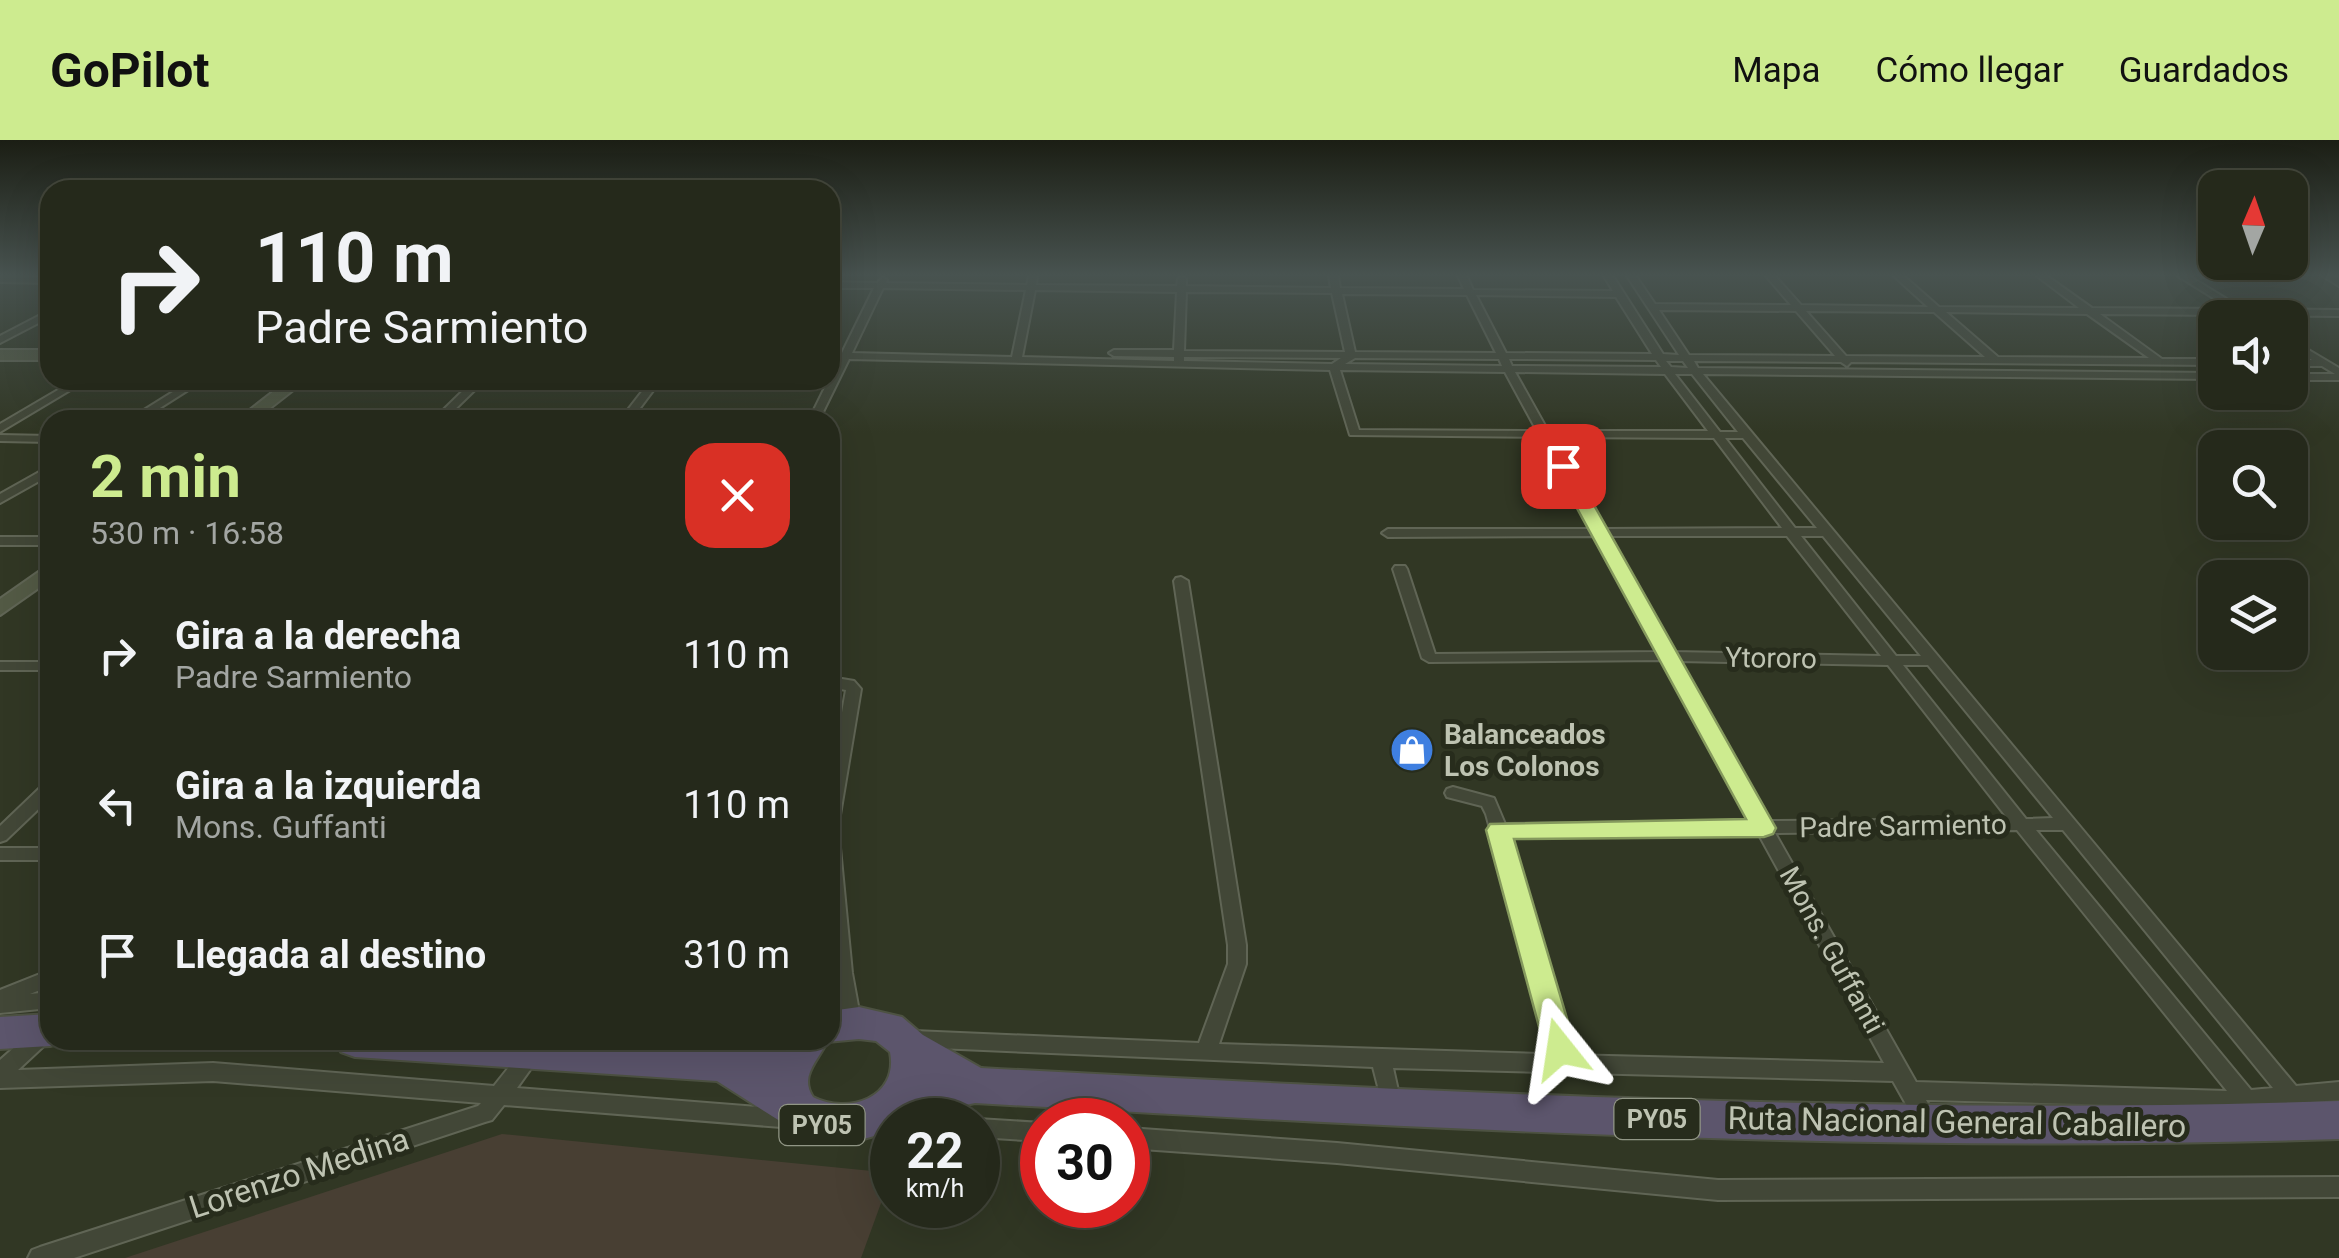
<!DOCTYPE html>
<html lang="es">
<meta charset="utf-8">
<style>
body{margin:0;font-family:Roboto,sans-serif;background:#313528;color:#f1f3f6;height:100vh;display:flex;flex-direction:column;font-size:38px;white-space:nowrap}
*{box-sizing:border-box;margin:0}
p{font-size:32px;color:#a3a6a3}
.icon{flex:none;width:55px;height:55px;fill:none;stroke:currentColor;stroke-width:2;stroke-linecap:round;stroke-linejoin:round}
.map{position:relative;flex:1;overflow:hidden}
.side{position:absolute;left:40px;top:270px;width:800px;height:640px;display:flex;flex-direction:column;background:#25291b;border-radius:30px;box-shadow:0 10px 40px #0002,0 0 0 2px #42453a}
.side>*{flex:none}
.top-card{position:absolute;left:40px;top:40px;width:800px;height:210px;border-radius:30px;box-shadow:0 10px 40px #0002,0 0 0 2px #42453a;background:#25291b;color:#f1f3f6;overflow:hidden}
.needle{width:65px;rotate:2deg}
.buttons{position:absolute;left:2198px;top:30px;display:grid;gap:20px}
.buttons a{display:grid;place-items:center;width:110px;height:110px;border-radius:20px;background:#25291b;box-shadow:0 10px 40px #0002,0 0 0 2px #42453a;font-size:50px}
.speed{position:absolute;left:870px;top:958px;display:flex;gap:20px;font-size:50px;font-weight:700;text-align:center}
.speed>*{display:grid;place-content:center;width:130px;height:130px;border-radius:50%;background:#25291b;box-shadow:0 10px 40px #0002,0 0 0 2px #42453a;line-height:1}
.speed small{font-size:25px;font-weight:400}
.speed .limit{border:15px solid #d22;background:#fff;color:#111}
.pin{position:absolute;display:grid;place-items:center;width:85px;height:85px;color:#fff;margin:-42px;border-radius:20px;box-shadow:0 5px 15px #0006}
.me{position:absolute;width:110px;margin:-55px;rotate:345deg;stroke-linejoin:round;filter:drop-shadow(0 0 8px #0008)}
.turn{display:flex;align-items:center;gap:35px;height:210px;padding:0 50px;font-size:45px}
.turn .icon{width:130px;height:130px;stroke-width:2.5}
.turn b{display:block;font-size:70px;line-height:85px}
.round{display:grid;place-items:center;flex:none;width:105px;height:105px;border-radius:30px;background:#313528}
.head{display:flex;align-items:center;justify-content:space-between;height:170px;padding:0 50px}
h1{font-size:60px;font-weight:700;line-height:75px;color:#cdeb8f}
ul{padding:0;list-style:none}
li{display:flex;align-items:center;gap:30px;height:150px;padding:0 50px}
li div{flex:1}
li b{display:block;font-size:38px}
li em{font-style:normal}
header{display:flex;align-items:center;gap:60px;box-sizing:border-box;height:140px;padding:0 50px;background:#cdeb8f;color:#111}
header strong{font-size:48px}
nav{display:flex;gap:55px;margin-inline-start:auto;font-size:35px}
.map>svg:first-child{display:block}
.green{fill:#483f33}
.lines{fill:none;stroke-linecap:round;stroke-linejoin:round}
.street-casing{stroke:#606555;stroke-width:4}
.secondary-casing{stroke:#606555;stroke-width:4}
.highway-casing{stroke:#4d5242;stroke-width:4}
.street{fill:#424737;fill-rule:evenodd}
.secondary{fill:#535a45;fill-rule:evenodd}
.highway{fill:#5c556c;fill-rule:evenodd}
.route{fill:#cdeb8f;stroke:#85995d;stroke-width:2.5}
.labels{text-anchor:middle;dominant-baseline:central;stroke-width:10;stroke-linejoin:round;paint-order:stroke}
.shield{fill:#272c1c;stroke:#919685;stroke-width:2.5}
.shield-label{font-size:25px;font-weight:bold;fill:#bec3b2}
.street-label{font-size:28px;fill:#bec3b2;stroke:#272c1c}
.poi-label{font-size:28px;font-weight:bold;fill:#bec3b2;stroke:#272c1c;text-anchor:start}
.near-street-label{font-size:32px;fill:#bec3b2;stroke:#272c1c}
</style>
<header>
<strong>GoPilot</strong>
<nav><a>Mapa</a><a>Cómo llegar</a><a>Guardados</a></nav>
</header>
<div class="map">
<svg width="2339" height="1118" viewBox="0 0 2339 1118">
<rect width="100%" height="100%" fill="#313724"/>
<path class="green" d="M502,994L892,1033L861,1118H125Z"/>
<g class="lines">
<defs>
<g id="street">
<path d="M0,136L50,137V143L0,142Z"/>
<path d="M1029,136H1037L1036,145L1177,146L1178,139L1182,136L1186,139V146L1331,148L1329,136H1338L1340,148L1464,149L1458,136H1467L1473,150L1613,151L1604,136H1613L1663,214L1679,215L1627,136H1636L1655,164L1791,165L1766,136H1775L1801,165L1928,167L1894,136H1904L1939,167L2079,168L2037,136H2047L2092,168L2231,169L2178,136H2189L2243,169L2339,170V176L2100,174L2162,219H2215V225L1851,222L1847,226L1841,222L1694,221L1698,228L2215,233V239L1703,234L2296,946L2339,942V960L2310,962L2317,974L2314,981L2307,983L2300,981L2287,964L2265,966L2270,976L2267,983L2260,985L2253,983L2241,968L1926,960L1938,982L1934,989L1927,991L1920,989L1893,941L1393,928L1401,964L1398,970L1391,973L1384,970L1373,927L914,907L907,905L904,899L907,893L914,891L1199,903L1228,824V805L1174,441L1176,438L1181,437L1188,441L1246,805V824L1219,904L1542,914L1550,906L1486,674L1482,666L1447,657L1445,653L1447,649L1453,647L1494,658L1505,684L1751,681L1663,520L1429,522L1422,518L1393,429L1395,426H1405L1407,429L1435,514L1658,512L1595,396L1388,397L1382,393L1388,389H1591L1541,297L1350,295L1330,230L849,219L819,280H809L839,219H830V213H842L874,148H830V142L877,143L883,137L887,140L886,143L1027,145ZM883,148L1026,150L1012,217L852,213ZM1035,150L1177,152L1174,210H1114L1109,213L1114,216L1174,217V221L1022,217ZM1186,152L1332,153L1345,212L1184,211ZM1342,154L1467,155L1496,213L1355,212ZM1476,155L1616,157L1652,214L1506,213ZM1659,170L1796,171L1835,216L1689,215ZM1806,171L1934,172L1985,217L1846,216ZM1946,172L2087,174L2149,218L1998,217ZM1184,217L1341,218L1332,224L1184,221ZM1355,218L1499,219L1502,226L1345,224ZM1509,219L1656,220L1661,227L1512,226ZM1666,221H1683L1688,228L1671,227ZM1340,230L1505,232L1537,291L1359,290ZM1515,232L1665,234L1708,291H1548ZM1675,234H1692L1738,292H1720ZM1552,297L1714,298L1782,388L1604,389ZM1725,298H1743L1817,388H1795ZM1608,396H1787L1881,516L1673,512ZM1801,396H1823L1921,516H1896ZM1678,521L1888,525L2008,679L1769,681ZM1903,525H1928L2053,678L2026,679ZM2017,690L2227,951L1916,942L1775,693ZM2036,690H2063L2273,948L2251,950ZM1758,693L1884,923L1568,915L1571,909L1509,696Z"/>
<path d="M2323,136H2334L2339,139V146Z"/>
<path d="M50,170V177L0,203V196Z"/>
<path d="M2290,199L2339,228V240H2290V234H2335L2322,226H2290V220H2312L2290,206Z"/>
<path d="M75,240H87L0,292V284Z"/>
<path d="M192,240H204L141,280H128Z"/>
<path d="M474,240H485L444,280H433Z"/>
<path d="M651,240H661L631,280H620Z"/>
<path d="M0,295L50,296V302L0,301Z"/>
<path d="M50,326V335L0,363V354Z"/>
<rect x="0" y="397" width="50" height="8"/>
<rect x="0" y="522" width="50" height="8"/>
<path d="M830,537L854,541L861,549L838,687L852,833L861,882L858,888L851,890L844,888L841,882L833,833L830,793V640L846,550L830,547Z"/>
<path d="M50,642V658L6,700L0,702V686L44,644Z"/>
<rect x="0" y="708" width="50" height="12"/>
<path d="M50,830V846L30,854L50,852V868L0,873V850Z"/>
<path d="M41,888L48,890L50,894L48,902L18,930L213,923L494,946L525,907L532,905L539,907L542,913L517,948L794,970L801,972L805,979L801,986L794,988L504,965L492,980L485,982L74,1118H28L32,1110L40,1107L478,966L481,963L213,941L0,948V920L34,890Z"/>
<path d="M978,979L1042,983V1001L978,997V980H974Z"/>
<path d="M1128,988L1337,1003L1718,1040L2339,1037V1057L1718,1060L1337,1023L1128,1008Z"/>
</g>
<g id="secondary">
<rect x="0" y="210" width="50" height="10"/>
<path d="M288,240H306L255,280H237Z"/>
<path d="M50,424V440L0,475V459Z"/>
</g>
<g id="highway">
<path d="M859,867L902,877L923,895L981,928C1434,952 1885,976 2339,961V999C1883,1014 1430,989 975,963L892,980V989L888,992L846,1004L820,1000L783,983L717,941L355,917L341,912L335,900H617L724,907L757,900H830V871ZM859,899L876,901L890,912C899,958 848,975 813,957C799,936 818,921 827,902Z"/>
<path d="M50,874V900L64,902L50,906L0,909V877Z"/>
</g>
</defs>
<use href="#street" class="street-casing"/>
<use href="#secondary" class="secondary-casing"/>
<use href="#highway" class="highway-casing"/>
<use href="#street" class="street"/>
<use href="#secondary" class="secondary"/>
<use href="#highway" class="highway"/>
</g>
<linearGradient id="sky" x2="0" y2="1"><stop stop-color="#1b1e14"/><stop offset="0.46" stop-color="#485350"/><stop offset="1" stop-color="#485350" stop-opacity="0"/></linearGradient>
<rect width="2339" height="293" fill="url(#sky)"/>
<path class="route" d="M1563,321L1572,326L1776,688L1773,694L1764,697L1514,699L1576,909L1571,918L1560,922L1550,918L1545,909L1486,690L1490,684L1746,679L1554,326Z"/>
<defs>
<symbol id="shop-disc" viewBox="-11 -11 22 22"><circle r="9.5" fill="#3f7fe0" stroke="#272c1c"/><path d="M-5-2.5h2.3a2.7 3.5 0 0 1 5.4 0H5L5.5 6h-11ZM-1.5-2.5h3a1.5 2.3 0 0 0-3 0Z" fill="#fff"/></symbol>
</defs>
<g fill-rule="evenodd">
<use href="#shop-disc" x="1387" y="585" width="50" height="50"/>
</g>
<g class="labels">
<g class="shield">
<rect x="1614.5" y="959" width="85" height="40" rx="8"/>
<rect x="779.5" y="965" width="85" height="40" rx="8"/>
</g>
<g class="shield-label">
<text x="1657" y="979">PY05</text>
<text x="822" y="985">PY05</text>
</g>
<g class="street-label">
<text transform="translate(1771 518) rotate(1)">Ytororo</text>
<text transform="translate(1903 686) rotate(-1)">Padre Sarmiento</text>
<text transform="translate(1832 810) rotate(61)">Mons. Guffanti</text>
</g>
<g class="poi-label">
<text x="1444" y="594">Balanceados<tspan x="1444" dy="32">Los Colonos</tspan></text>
</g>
<g class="near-street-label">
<text transform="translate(1957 982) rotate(1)">Ruta Nacional General Caballero</text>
<text transform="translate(299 1033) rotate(-18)">Lorenzo Medina</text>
</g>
</g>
</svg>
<div class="buttons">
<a><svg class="needle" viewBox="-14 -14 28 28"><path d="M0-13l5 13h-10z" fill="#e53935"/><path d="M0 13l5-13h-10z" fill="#a3a6a3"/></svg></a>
<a><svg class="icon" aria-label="sound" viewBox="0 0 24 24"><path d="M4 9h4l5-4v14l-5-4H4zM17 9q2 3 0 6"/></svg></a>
<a><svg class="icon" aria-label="search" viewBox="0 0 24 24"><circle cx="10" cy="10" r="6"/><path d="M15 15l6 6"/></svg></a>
<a><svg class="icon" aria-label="layers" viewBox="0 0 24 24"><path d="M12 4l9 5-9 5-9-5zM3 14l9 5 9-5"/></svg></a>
</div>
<div class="speed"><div>22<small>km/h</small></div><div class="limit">30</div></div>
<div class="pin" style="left:1563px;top:326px;background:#d93025"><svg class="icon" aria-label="arrive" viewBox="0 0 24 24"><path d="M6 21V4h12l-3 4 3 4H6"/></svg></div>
<svg class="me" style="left:1560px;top:909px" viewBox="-20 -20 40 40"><path d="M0-17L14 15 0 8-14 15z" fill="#cdeb8f" stroke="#fff" stroke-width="4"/></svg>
<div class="top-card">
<div class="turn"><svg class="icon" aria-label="right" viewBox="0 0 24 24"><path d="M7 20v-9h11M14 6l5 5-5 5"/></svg><div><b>110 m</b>Padre Sarmiento</div></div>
</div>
<section class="side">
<div class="head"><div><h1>2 min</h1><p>530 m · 16:58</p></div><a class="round" style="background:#d93025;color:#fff"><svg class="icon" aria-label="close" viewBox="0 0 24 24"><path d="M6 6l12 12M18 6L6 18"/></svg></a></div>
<ul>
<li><svg class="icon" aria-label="right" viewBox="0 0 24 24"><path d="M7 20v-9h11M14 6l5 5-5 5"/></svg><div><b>Gira a la derecha</b><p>Padre Sarmiento</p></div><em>110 m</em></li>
<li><svg class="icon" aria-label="left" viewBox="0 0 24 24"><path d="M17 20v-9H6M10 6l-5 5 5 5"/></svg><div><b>Gira a la izquierda</b><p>Mons. Guffanti</p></div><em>110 m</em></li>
<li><svg class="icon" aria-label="arrive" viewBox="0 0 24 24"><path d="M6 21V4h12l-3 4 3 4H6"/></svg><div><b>Llegada al destino</b></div><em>310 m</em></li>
</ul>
</section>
</div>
